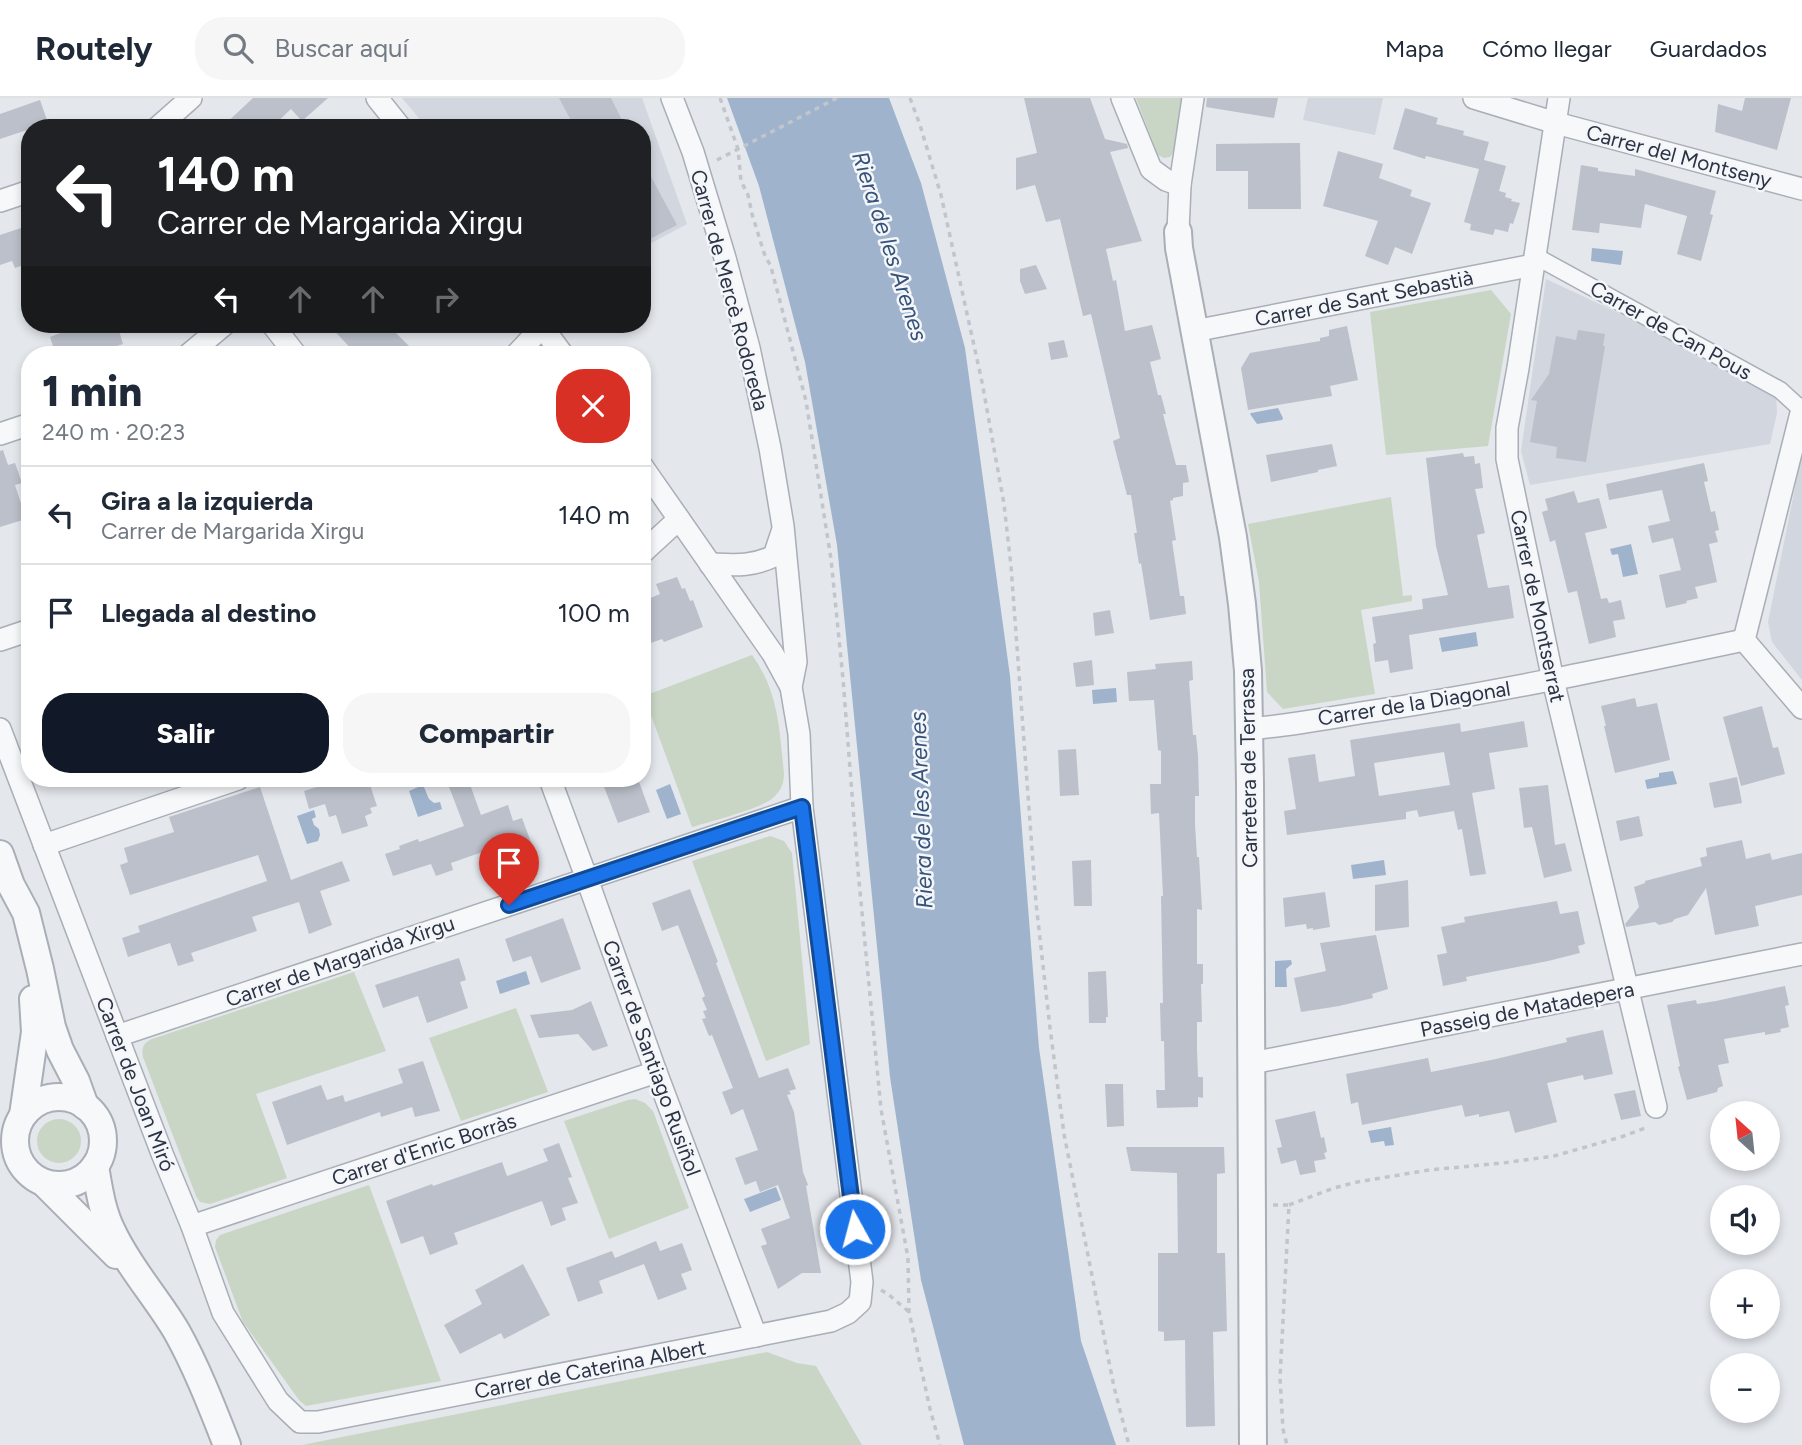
<!DOCTYPE html>
<html lang="es">
<meta charset="utf-8">
<style>
body{margin:0;font-family:Figtree,sans-serif;background:#f6f6f7;color:#1f2937;height:100vh;display:flex;flex-direction:column;font-size:26px;white-space:nowrap}
*{box-sizing:border-box;margin:0}
p{font-size:23px;color:#747a83}
.icon{flex:none;width:38px;height:38px;fill:none;stroke:currentColor;stroke-width:2;stroke-linecap:round;stroke-linejoin:round}
.map{position:relative;flex:1;overflow:hidden}
.panel{position:absolute;left:21px;top:248px;width:630px;height:441px;display:flex;flex-direction:column;background:#fff;border-radius:28px;box-shadow:0 4px 10px #0003}
.panel>*{flex:none}
.top-card{position:absolute;left:21px;top:21px;width:630px;height:214px;border-radius:28px;box-shadow:0 4px 10px #0003;background:#202124;color:#fff;overflow:hidden}
.needle{width:46px;rotate:333deg}
.tools{position:absolute;left:1710px;top:1003px;display:grid;gap:14px}
.tools a{display:grid;place-items:center;width:70px;height:70px;border-radius:50%;background:#fff;box-shadow:0 4px 10px #0003;font-size:35px}
.pin{position:absolute;display:grid;place-items:center;width:60px;height:60px;color:#fff;margin:-72px -30px;border-radius:50% 50% 50% 0;rotate:-45deg;box-shadow:0 0 7px #0007}
.pin .icon{rotate:45deg}
.me{position:absolute;width:77px;margin:-38px;rotate:353deg;stroke-linejoin:round;filter:drop-shadow(0 0 5px #0008)}
.turn{display:flex;align-items:center;gap:24px;height:147px;padding:0 21px;font-size:32px}
.turn .icon{width:91px;height:91px;stroke-width:2.5}
.turn b{display:block;font-size:49px;line-height:60px}
.lanes{display:flex;align-items:center;height:66px;padding:0 21px;background:#0003;justify-content:center;gap:35px;direction:ltr}
.lanes .off{opacity:.35}
.round{display:grid;place-items:center;flex:none;width:74px;height:74px;border-radius:28px;background:#f6f6f7}
.headline{display:flex;align-items:center;justify-content:space-between;height:119px;padding:0 21px}
h1{font-size:42px;font-weight:800;line-height:52px}
.cta{display:flex;gap:14px;margin-top:auto;padding:14px 21px}
.cta a{flex:1;height:80px;border-radius:28px;background:#111827;color:#fff;font-size:28px;font-weight:800;line-height:80px;text-align:center}
.cta a+a{background:#f6f6f7;color:#1f2937}
ul{padding:0;list-style:none}
li{display:flex;align-items:center;gap:21px;height:98px;padding:0 21px;border-top:2px solid #e0e1e3}
li div{flex:1}
li b{display:block;font-size:26px}
li em{font-style:normal}
header{display:flex;align-items:center;gap:42px;box-sizing:border-box;height:98px;padding:0 35px;background:#fff;border-bottom:2px solid #e0e1e3}
header strong{font-size:33px}
nav{display:flex;gap:38px;margin-inline-start:auto;font-size:24px}
.search{width:490px;height:63px;background:#f6f6f7;display:flex;align-items:center;gap:18px;box-sizing:border-box;padding:0 24px;border-radius:28px;color:#747a83;font-size:26px}
.map>svg:first-child{display:block}
.built{fill:#d2d6de}
.green{fill:#c9d6c5}
.water{fill:#9fb4cc}
.building{fill:#bbc0ca;fill-rule:evenodd}
.lines{fill:none;stroke-linecap:round;stroke-linejoin:round}
.pedestrian-casing{stroke:#a9aeb7;stroke-width:19}
.minor-casing{stroke:#a9aeb7;stroke-width:24}
.tertiary-casing{stroke:#a9aeb7;stroke-width:30}
.path{stroke:#c2c5cb;stroke-width:3.5;stroke-dasharray:5 5;stroke-linecap:butt}
.pedestrian{stroke:#f7f8fa;stroke-width:16}
.minor{stroke:#f7f8fa;stroke-width:21}
.tertiary{stroke:#f7f8fa;stroke-width:26}
.route-casing{stroke:#114b97;stroke-width:18}
.route{stroke:#1a73e8;stroke-width:12}
.labels{text-anchor:middle;dominant-baseline:central;stroke-width:5;stroke-linejoin:round;paint-order:stroke}
.street-label{font-size:21px;fill:#2b3445;stroke:#f4f6f9}
.water-label{font-size:23px;font-style:italic;fill:#34527a;stroke:#f4f6f9}
</style>
<header>
<strong>Routely</strong>
<div class="search"><svg class="icon" aria-label="search" viewBox="0 0 24 24"><circle cx="10" cy="10" r="6"/><path d="M15 15l6 6"/></svg>Buscar aquí</div>
<nav><a>Mapa</a><a>Cómo llegar</a><a>Guardados</a></nav>
</header>
<div class="map">
<svg width="1802" height="1347" viewBox="0 0 1802 1347">
<rect width="100%" height="100%" fill="#e4e7ec"/>
<g class="built">
<path d="M402,0H642L687,126L642,150V30H427Z"/>
<path d="M1308,0H1383L1375,37L1303,22Z"/>
<path d="M1546,181L1670,239L1776,295L1777,315L1770,346L1530,387L1521,353Z"/>
<path d="M1802,355V582L1772,544L1768,524Z"/>
</g>
<g class="green">
<path d="M1136,0H1184L1175,52L1170,59L1164,60L1158,57Z"/>
<path d="M1491,192L1511,216L1488,348L1386,357L1370,214Z"/>
<path d="M1391,399L1403,498L1412,497V503L1361,512L1375,596L1283,611L1267,594L1259,484L1248,426Z"/>
<path d="M752,557C779,595 779,630 784,675C784,685 781,693 773,700C762,710 709,724 692,729L644,598Z"/>
<path d="M770,738L784,743L792,755L810,946L766,963L692,763Z"/>
<path d="M354,874L386,953L256,996L287,1080L210,1106L200,1104L196,1098L143,959C141,950 144,944 152,941Z"/>
<path d="M516,910L548,994L461,1023L429,940Z"/>
<path d="M635,1001L645,1005L653,1013L689,1110L609,1141L564,1023L628,1002Z"/>
<circle cx="59" cy="1043" r="22"/>
<path d="M369,1087L441,1283L306,1308L299,1302L243,1224L215,1149L216,1142L220,1137Z"/>
<path d="M767,1254L797,1265L816,1268L862,1347H302Z"/>
</g>
<g class="water">
<path d="M727,0H889L921,85L965,250L1010,578L1039,950L1081,1243L1116,1347H964L921,1182L890,979L837,447L805,264L759,88Z"/>
<path d="M1592,150L1623,153L1621,167L1591,163Z"/>
<path d="M1278,310L1283,320L1282,322L1257,326L1250,316L1251,315Z"/>
<path d="M1631,446L1638,476L1623,479L1618,456L1612,457L1610,451Z"/>
<path d="M1476,534L1478,548L1442,554L1439,540Z"/>
<path d="M1116,590L1117,604L1093,606L1092,592Z"/>
<path d="M1673,673L1677,686L1647,691L1645,682L1659,679V675Z"/>
<path d="M670,686L681,716L667,721L656,692Z"/>
<path d="M423,687L429,701L434,705L440,704L442,711L418,719L409,693Z"/>
<path d="M314,712L316,719L312,721L314,727L319,731L320,737L318,743L307,746L297,718Z"/>
<path d="M1384,762L1386,777L1353,781L1351,767Z"/>
<path d="M1291,862L1292,866L1286,871L1287,889H1275V863Z"/>
<path d="M526,873L530,886L500,896L496,883Z"/>
<path d="M1391,1029L1394,1047L1385,1048L1384,1043L1371,1045L1368,1033Z"/>
<path d="M776,1089L781,1102L750,1114L744,1101Z"/>
</g>
<g class="building">
<path d="M253,0H328L302,23L291,11L271,30H221Z"/>
<path d="M559,0H611L626,30H575Z"/>
<path d="M1024,0H1090L1105,41L1127,46L1128,50L1110,54L1142,143L1106,151L1113,183L1116,182L1125,233L1152,227L1161,261L1150,264L1158,297H1161L1166,316H1163L1176,367H1186L1189,384L1183,385V398L1173,400V402L1170,403L1176,442L1172,443L1176,470L1180,498H1184L1186,516L1150,522L1141,465L1139,466L1134,435H1137L1131,397H1127L1113,343L1120,340L1091,216L1083,218L1060,121L1046,124L1035,87L1016,92V60L1037,55Z"/>
<path d="M1207,0H1278L1274,20L1206,9Z"/>
<path d="M1745,0H1791L1777,52L1715,34L1718,6L1742,13Z"/>
<path d="M40,2L48,25L30,30V31L0,41V16Z"/>
<path d="M1405,10L1438,20L1436,26L1464,33L1463,37L1489,44L1484,62L1506,68L1499,93L1506,95L1505,99L1512,101L1511,103L1520,105L1513,126L1510,125L1508,134L1495,131L1493,137L1470,132L1471,126L1464,124L1479,71L1426,58L1425,61L1393,51Z"/>
<path d="M1300,45L1301,111H1248V73H1216V46Z"/>
<path d="M1338,53L1383,66L1379,80L1412,92L1410,98L1431,105L1412,156L1395,149L1388,167L1365,158L1378,123L1323,108Z"/>
<path d="M642,62L677,127L642,145Z"/>
<path d="M1581,67L1598,70V73L1635,78V71L1716,93L1710,116L1713,117L1701,163L1677,156L1687,118L1645,106L1641,130L1600,125L1599,135L1572,132Z"/>
<path d="M30,127V165L15,170L12,163L0,167V137Z"/>
<path d="M1036,167L1047,191L1025,196L1020,183V171Z"/>
<path d="M72,226H117L123,246L104,252L105,257H56L50,239L74,230Z"/>
<path d="M328,226H387L411,250L397,257H357Z"/>
<path d="M1347,228L1358,282L1330,288L1332,298L1248,312L1241,270L1250,255L1320,243V240L1329,238V232Z"/>
<path d="M1578,232L1605,236L1603,248H1605L1586,364L1556,360L1557,349L1530,344L1537,303L1531,302L1549,276L1556,238L1576,242Z"/>
<path d="M1064,242L1068,259L1051,262L1048,245Z"/>
<path d="M1332,346L1337,368L1318,372V374L1271,384L1266,357Z"/>
<path d="M3,352L8,367L15,365L22,385L15,387L26,421L0,429V353Z"/>
<path d="M1463,355L1464,359L1474,358L1475,366L1480,365L1483,390L1475,391L1485,435L1477,437L1488,490L1509,487L1514,520L1409,537L1413,571L1390,575L1388,562L1375,564L1373,546L1376,545L1372,519L1423,511L1422,501L1448,497L1436,448L1426,360Z"/>
<path d="M1704,365L1708,383L1704,384L1711,414L1715,413L1719,432L1715,433L1718,444L1709,446L1717,484L1695,489L1698,500L1686,503L1687,505L1666,510L1659,477L1681,472L1673,440L1652,445L1648,428L1670,423L1662,392L1609,402L1606,386Z"/>
<path d="M1574,393L1578,405L1599,400L1607,430L1585,435L1601,501L1607,500L1609,505L1621,502L1625,521L1613,523L1616,539L1589,546L1577,493L1568,495L1555,442L1550,444L1542,414L1548,412L1545,401Z"/>
<path d="M677,479L682,491L685,490L690,503L693,502L703,529L664,544L662,541L648,546L647,544L642,546V509L650,506L648,501L660,496L656,486Z"/>
<path d="M1110,512L1114,535L1095,538L1093,515Z"/>
<path d="M1092,562L1094,587L1076,589L1073,565Z"/>
<path d="M1192,563L1193,582L1189,583L1193,637H1196L1198,658L1199,698H1195V726L1197,759H1199L1202,812L1197,811V866H1203V886H1201L1202,924H1197V951L1198,979H1203V1000L1198,999V1009L1157,1010L1156,992H1165L1164,943H1161L1160,905H1163L1161,798H1163L1159,715L1151,716L1150,686H1161V653L1158,652L1154,602L1129,603L1127,574L1156,571L1155,566Z"/>
<path d="M1635,600L1637,609L1657,605L1670,662L1615,675L1604,628H1606L1601,608Z"/>
<path d="M1762,608L1773,650L1778,649L1785,676L1741,688L1723,619Z"/>
<path d="M1524,623L1528,649L1489,655L1495,691L1472,695L1486,776L1470,778L1462,731L1458,732L1454,713L1419,719L1417,712L1406,714V721L1287,737L1284,713L1296,711L1288,660L1315,656L1319,684L1355,678L1350,642L1460,625L1461,634ZM1444,654L1450,687L1379,698L1374,665Z"/>
<path d="M1076,651L1079,697L1060,698L1058,652Z"/>
<path d="M1737,679L1742,705L1714,710L1709,685Z"/>
<path d="M342,681H368L377,708L370,710L372,715L365,718L368,728L342,736L336,717L329,719L325,706L309,711L304,693Z"/>
<path d="M446,681H468L481,717L508,707L513,723L522,720L535,755L523,758L511,753L491,761L488,752L451,765L453,772L436,778L431,766L393,778L385,756L400,751L399,748L418,741L419,744L464,728Z"/>
<path d="M601,681H638L650,714L618,725Z"/>
<path d="M1548,687L1555,747L1565,745L1572,773L1544,780L1532,729L1524,730L1519,690Z"/>
<path d="M260,689L291,782L342,763L350,783L320,793L332,827L309,836L299,804L252,819L257,833L191,855L194,863L178,868L170,845L128,859L122,840L140,834L138,828L267,783L258,757L130,797L120,767L128,764L124,750L174,734L169,719Z"/>
<path d="M1639,718L1643,738L1620,743L1616,723Z"/>
<path d="M1742,742L1746,761L1770,755L1772,762L1802,755V797L1755,808L1759,828L1715,837L1706,790L1688,817L1675,821L1672,824L1659,827L1655,824L1626,829L1625,826L1639,809L1634,789L1645,785V783L1702,768L1700,760L1707,758L1706,750Z"/>
<path d="M1091,762L1092,808H1074L1072,763Z"/>
<path d="M1408,782L1409,829L1375,833V787Z"/>
<path d="M690,791L718,864L716,865L759,980L788,970L796,991L789,993L791,996L787,997L794,1014L803,1074L808,1087L806,1088L821,1175H802L778,1191L761,1148L767,1146L761,1131L790,1120L778,1087L760,1094L756,1083L745,1087L735,1060L758,1052L743,1011L731,1017L722,994L733,990L712,937L709,938L702,921L706,920L703,913L707,912L702,900L705,898L678,827L662,833L652,805Z"/>
<path d="M1325,794L1330,829L1313,832V830L1307,831L1306,826L1285,829L1283,800Z"/>
<path d="M1557,803L1560,816L1578,813L1585,846L1578,848L1580,855L1548,863L1466,879L1467,883L1443,888L1437,857L1447,855L1441,829L1465,824L1464,819Z"/>
<path d="M563,820L581,871L541,885L531,858L513,864L505,841Z"/>
<path d="M1376,837L1388,891L1372,896L1373,900L1339,908L1301,914L1294,880L1326,873L1320,845Z"/>
<path d="M459,860L466,882L460,884L468,910L427,925L418,898L383,910L375,887Z"/>
<path d="M1106,873L1108,919H1106V925H1089L1088,874Z"/>
<path d="M1785,888L1789,907L1785,908L1789,929L1780,931L1781,934L1765,937V934L1724,941L1729,965L1718,967L1723,988L1718,990L1717,994L1687,1002L1678,969L1680,968L1667,907L1696,902L1697,906L1716,903Z"/>
<path d="M591,903L608,948L593,953L578,936L539,940L530,917L572,912Z"/>
<path d="M1603,932L1613,976L1584,982L1583,977L1547,985L1557,1024L1515,1035L1509,1013L1479,1019V1016L1465,1019L1462,1007L1362,1027L1358,1004L1351,1006L1346,976L1428,960L1431,974L1496,961L1567,944L1566,940Z"/>
<path d="M423,963L440,1013L415,1019L412,1009L381,1019L380,1014L287,1047L272,1004L321,987L327,1002L343,997L345,1004L403,985L398,971Z"/>
<path d="M1105,986H1123L1124,1028L1107,1029Z"/>
<path d="M1635,992L1641,1018L1621,1022L1614,996Z"/>
<path d="M1315,1013L1321,1040L1324,1039L1327,1054L1324,1055L1326,1061L1314,1063L1316,1074L1300,1077L1296,1062L1281,1066L1277,1050L1282,1049L1275,1022Z"/>
<path d="M559,1045L572,1079L568,1080L578,1105L562,1110L566,1122L551,1128L542,1103L454,1135L458,1146L430,1157L423,1138L401,1146L386,1103L432,1086L433,1088L502,1064L507,1078L548,1063L543,1051Z"/>
<path d="M1126,1049H1224L1225,1075L1217,1076V1155H1225L1227,1233L1213,1234L1215,1328L1186,1329L1185,1242L1164,1243V1234L1158,1233V1155H1178L1177,1075L1131,1073Z"/>
<path d="M656,1143L660,1153L682,1145L692,1172L681,1176L687,1191L658,1202L644,1166L599,1183L603,1195L578,1204L566,1170L612,1153L615,1160Z"/>
<path d="M523,1166L550,1217L504,1241L501,1235L460,1256L444,1227L482,1206L475,1192Z"/>
</g>
<g class="lines">
<defs>
<path id="pedestrian" d="M1535,158L1780,292L1802,312"/>
<g id="minor">
<path d="M377,0L401,30"/>
<path d="M672,0L693,54L725,160L749,250L770,350L783,428L796,564L791,589"/>
<path d="M1122,0L1151,71L1166,82L1180,87"/>
<path d="M1474,0L1556,25L1802,91"/>
<path d="M1559,0L1518,270L1507,330V361L1553,582L1656,1009"/>
<path d="M157,30L191,0"/>
<path d="M0,103L30,93"/>
<path d="M1178,134L1180,87L1193,0"/>
<path d="M272,226L296,257"/>
<path d="M540,226L563,257"/>
<path d="M1194,233L1534,167"/>
<path d="M188,257L225,226"/>
<path d="M516,257L542,229"/>
<path d="M0,336L30,326"/>
<path d="M642,455L679,421"/>
<path d="M710,466C735,467 751,469 774,458L782,434"/>
<path d="M0,542L30,532"/>
<path d="M1744,542L1802,311"/>
<path d="M1744,542L1802,610"/>
<path d="M0,631L163,1058L192,1128L223,1215L278,1303L300,1324H318L831,1223L848,1215L860,1204L862,1184L802,709L799,636L791,589L773,556L642,368"/>
<path d="M1248,631C1286,628 1323,621 1360,615C1489,596 1616,569 1744,542"/>
<path d="M550,681L587,781L656,974L756,1238"/>
<path d="M44,747L238,681"/>
<path d="M117,938L802,709"/>
<path d="M1252,965L1802,856"/>
<path d="M192,1128L656,974"/>
</g>
<g id="tertiary">
<path d="M1178,134L1179,150L1233,439L1242,506L1248,573L1250,686L1253,1347"/>
<path d="M0,756L11,787L26,815L40,871L52,929L60,952L76,983L85,1008"/>
<circle cx="59" cy="1043" r="44"/>
<path d="M23,1017L35,934L33,901"/>
<path d="M95,1068C99,1091 102,1114 113,1135C130,1171 157,1200 177,1234C197,1270 212,1309 227,1347"/>
<path d="M44,1085L116,1157"/>
</g>
</defs>
<use href="#pedestrian" class="pedestrian-casing"/>
<use href="#minor" class="minor-casing"/>
<use href="#tertiary" class="tertiary-casing"/>
<g class="path">
<path d="M720,0L738,51L741,83L748,97L752,116L764,155L771,169L806,303L831,461L843,581L858,773L881,1011L908,1160L909,1214L930,1311L940,1347"/>
<path d="M910,0L920,27L941,97L982,284L1004,406L1011,468L1036,805L1050,930L1064,1036L1114,1289L1129,1347"/>
<path d="M717,62L837,0"/>
<path d="M1273,1107H1289L1280,1280L1283,1331L1287,1347"/>
<path d="M1289,1107L1334,1090L1357,1084L1429,1072L1503,1065L1554,1058L1621,1039L1648,1029"/>
<path d="M881,1192L888,1196L909,1214"/>
</g>
<use href="#pedestrian" class="pedestrian"/>
<use href="#minor" class="minor"/>
<use href="#tertiary" class="tertiary"/>
</g>
<g class="lines">
<defs>
<path id="route" d="M509,807L802,709L855,1131"/>
</defs>
<use href="#route" class="route-casing"/>
<use href="#route" class="route"/>
</g>
<g class="labels">
<g class="street-label">
<text transform="translate(1679 58) rotate(15)">Carrer del Montseny</text>
<text transform="translate(730 192) rotate(75)">Carrer de Mercè Rodoreda</text>
<text transform="translate(1364 200) rotate(-11)">Carrer de Sant Sebastià</text>
<text transform="translate(1671 232) rotate(29)">Carrer de Can Pous</text>
<text transform="translate(1538 508) rotate(78)">Carrer de Montserrat</text>
<text transform="translate(1414 605) rotate(-9)">Carrer de la Diagonal</text>
<text transform="translate(1248 670) rotate(-91)">Carretera de Terrassa</text>
<text transform="translate(340 863) rotate(-19)">Carrer de Margarida Xirgu</text>
<text transform="translate(1527 911) rotate(-11)">Passeig de Matadepera</text>
<text transform="translate(652 960) rotate(70)">Carrer de Santiago Rusiñol</text>
<text transform="translate(136 986) rotate(69)">Carrer de Joan Miró</text>
<text transform="translate(424 1051) rotate(-18)">Carrer d'Enric Borràs</text>
<text transform="translate(590 1271) rotate(-11)">Carrer de Caterina Albert</text>
</g>
<g class="water-label">
<text transform="translate(890 148) rotate(72)">Riera de les Arenes</text>
<text transform="translate(921 712) rotate(-92)">Riera de les Arenes</text>
</g>
</g>
</svg>
<div class="tools">
<a><svg class="needle" viewBox="-14 -14 28 28"><path d="M0-13l5 13h-10z" fill="#e53935"/><path d="M0 13l5-13h-10z" fill="#747a83"/></svg></a>
<a><svg class="icon" aria-label="sound" viewBox="0 0 24 24"><path d="M4 9h4l5-4v14l-5-4H4zM17 9q2 3 0 6"/></svg></a>
<a>+</a>
<a>−</a>
</div>
<div class="pin" style="left:509px;top:807px;background:#d93025"><svg class="icon" aria-label="arrive" viewBox="0 0 24 24"><path d="M6 21V4h12l-3 4 3 4H6"/></svg></div>
<svg class="me" style="left:855px;top:1131px" viewBox="-20 -20 40 40"><circle r="17" fill="#1a73e8" stroke="#fff" stroke-width="3"/><path d="M0-11L8 9 0 5-8 9z" fill="#fff"/></svg>
<div class="top-card">
<div class="turn"><svg class="icon" aria-label="left" viewBox="0 0 24 24"><path d="M17 20v-9H6M10 6l-5 5 5 5"/></svg><div><b>140 m</b>Carrer de Margarida Xirgu</div></div>
<div class="lanes"><svg class="icon" aria-label="left" viewBox="0 0 24 24"><path d="M17 20v-9H6M10 6l-5 5 5 5"/></svg><svg class="icon off" aria-label="ahead" viewBox="0 0 24 24"><path d="M12 20V5M6 11l6-6 6 6"/></svg><svg class="icon off" aria-label="ahead" viewBox="0 0 24 24"><path d="M12 20V5M6 11l6-6 6 6"/></svg><svg class="icon off" aria-label="right" viewBox="0 0 24 24"><path d="M7 20v-9h11M14 6l5 5-5 5"/></svg></div>
</div>
<section class="panel">
<div class="headline"><div><h1>1 min</h1><p>240 m · 20:23</p></div><a class="round" style="background:#d93025;color:#fff"><svg class="icon" aria-label="close" viewBox="0 0 24 24"><path d="M6 6l12 12M18 6L6 18"/></svg></a></div>
<ul>
<li><svg class="icon" aria-label="left" viewBox="0 0 24 24"><path d="M17 20v-9H6M10 6l-5 5 5 5"/></svg><div><b>Gira a la izquierda</b><p>Carrer de Margarida Xirgu</p></div><em>140 m</em></li>
<li><svg class="icon" aria-label="arrive" viewBox="0 0 24 24"><path d="M6 21V4h12l-3 4 3 4H6"/></svg><div><b>Llegada al destino</b></div><em>100 m</em></li>
</ul>
<div class="cta"><a>Salir</a><a>Compartir</a></div>
</section>
</div>
